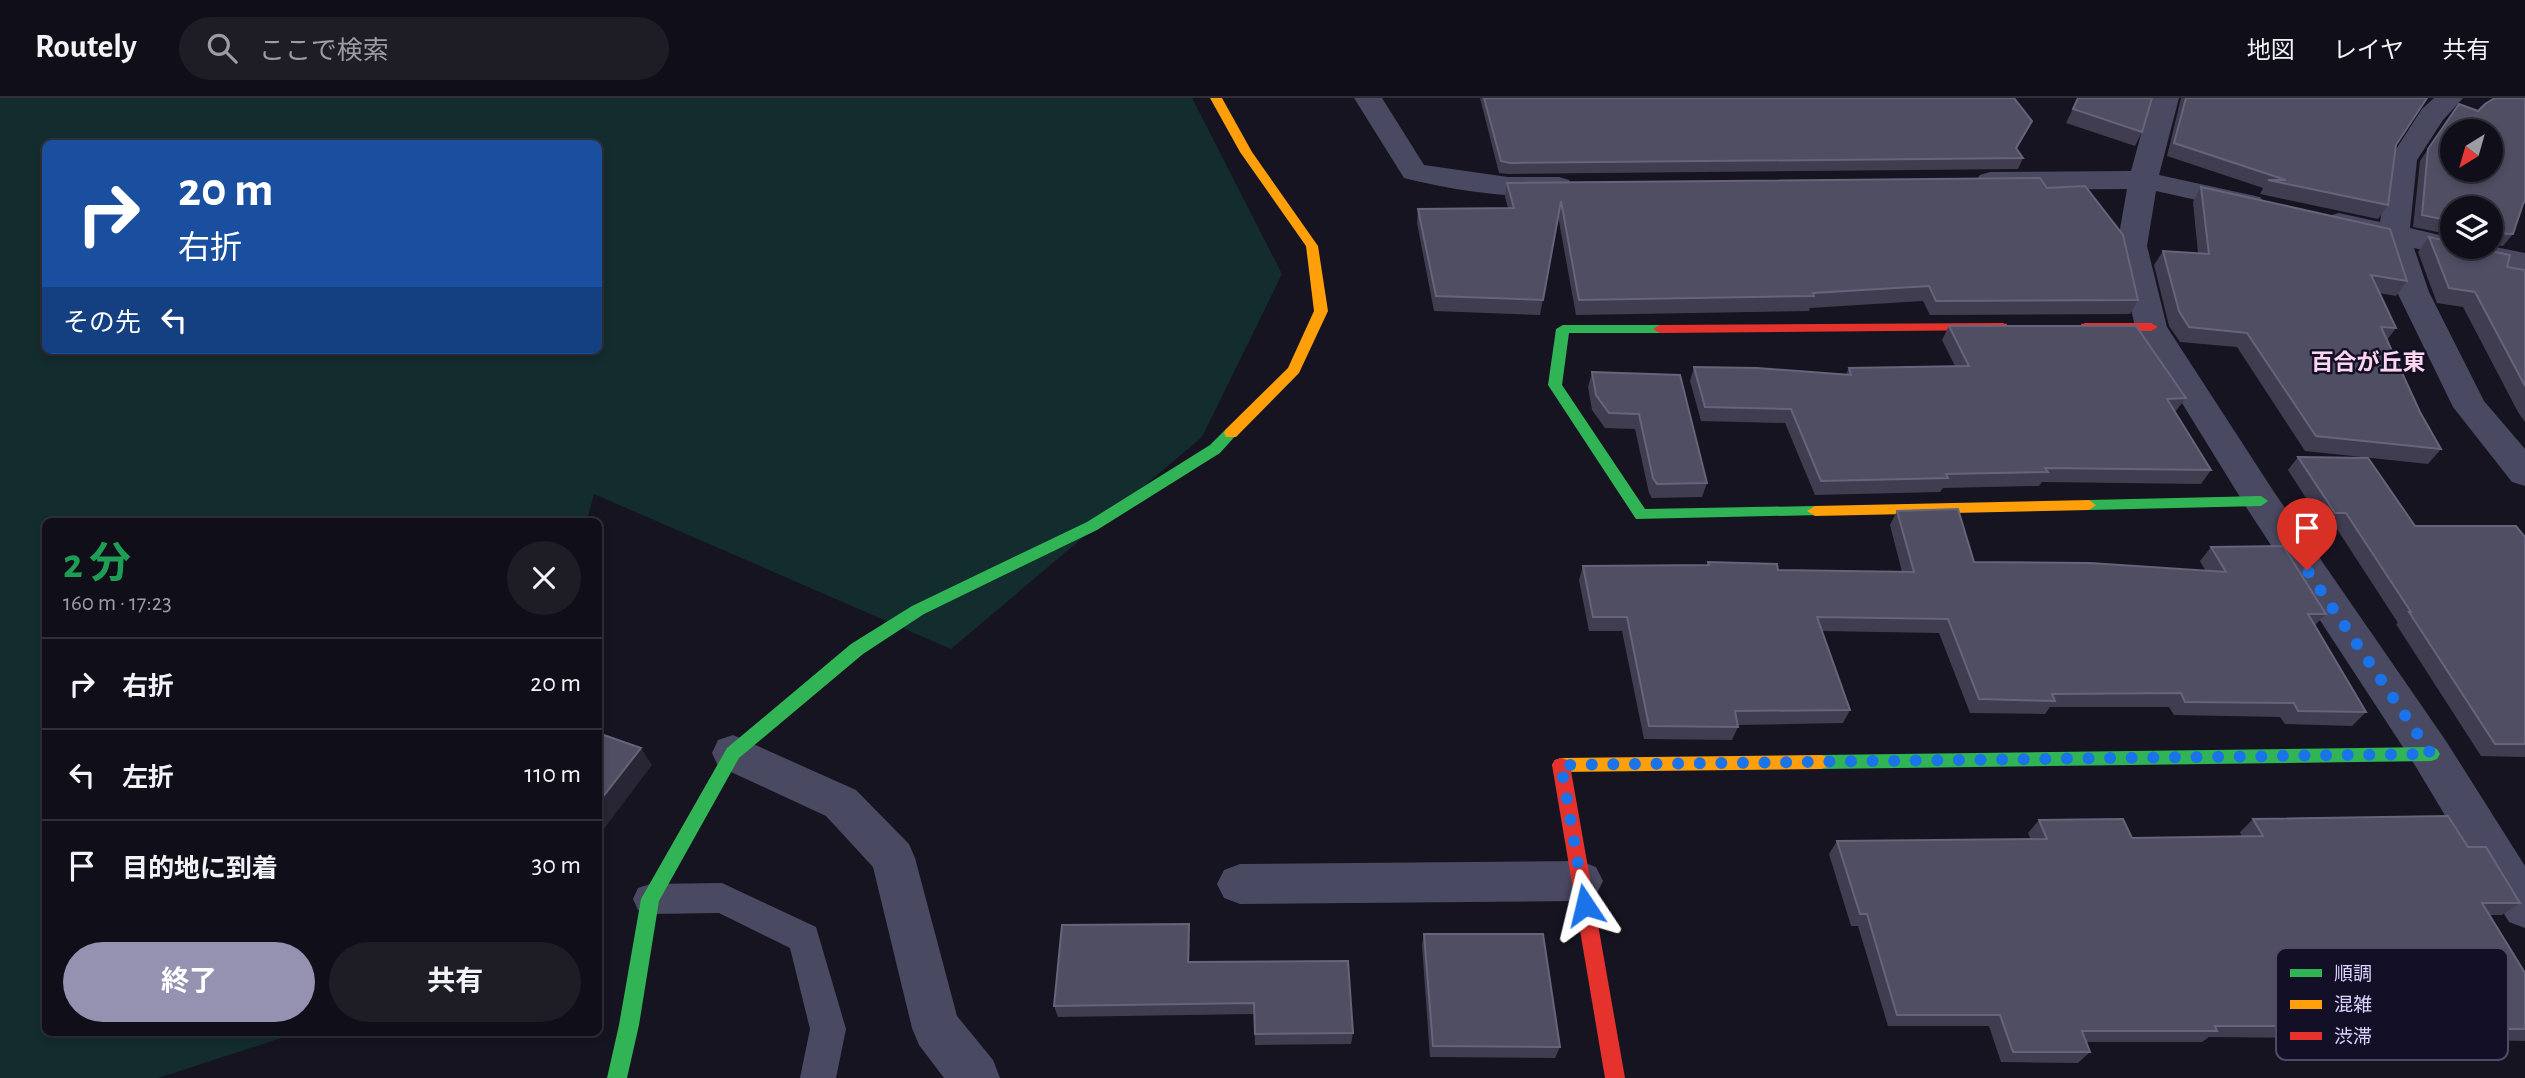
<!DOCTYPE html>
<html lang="ja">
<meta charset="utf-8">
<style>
body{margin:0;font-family:"Alegreya Sans","Noto Sans JP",sans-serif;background:#1e1d26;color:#f1f3f6;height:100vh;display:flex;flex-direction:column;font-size:26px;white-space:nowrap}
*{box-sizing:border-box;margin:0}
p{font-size:23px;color:#9c9ca2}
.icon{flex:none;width:38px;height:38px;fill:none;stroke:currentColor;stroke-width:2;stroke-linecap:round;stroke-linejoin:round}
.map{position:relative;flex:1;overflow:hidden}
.details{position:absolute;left:42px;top:420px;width:560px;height:518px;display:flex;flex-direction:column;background:#100f19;border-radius:10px;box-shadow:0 4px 10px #0003,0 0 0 2px #302f38}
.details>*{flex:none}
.hud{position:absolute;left:42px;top:42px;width:560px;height:214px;border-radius:10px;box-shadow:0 4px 10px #0003,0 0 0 2px #302f38;background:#1a4fa0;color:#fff;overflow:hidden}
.needle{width:46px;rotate:217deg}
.fabs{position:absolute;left:2440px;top:21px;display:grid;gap:14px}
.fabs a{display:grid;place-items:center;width:63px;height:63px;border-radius:50%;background:#100f19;box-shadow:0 4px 10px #0003,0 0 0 2px #302f38;font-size:35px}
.pin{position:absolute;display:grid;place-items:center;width:60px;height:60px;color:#fff;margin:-72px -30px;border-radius:50% 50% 50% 0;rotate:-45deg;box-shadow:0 0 7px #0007}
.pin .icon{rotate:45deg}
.me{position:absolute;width:77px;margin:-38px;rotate:350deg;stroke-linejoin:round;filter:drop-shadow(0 0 5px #0008)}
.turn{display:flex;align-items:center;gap:24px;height:147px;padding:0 21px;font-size:32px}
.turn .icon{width:91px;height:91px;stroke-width:2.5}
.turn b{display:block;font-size:49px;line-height:60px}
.then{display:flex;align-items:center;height:66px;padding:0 21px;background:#0003;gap:14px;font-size:26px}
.round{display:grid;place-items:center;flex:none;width:74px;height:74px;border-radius:37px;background:#1e1d26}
.head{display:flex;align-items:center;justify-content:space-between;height:119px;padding:0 21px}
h1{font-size:42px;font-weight:700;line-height:52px;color:#1e9e55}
.cta{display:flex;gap:14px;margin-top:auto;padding:14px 21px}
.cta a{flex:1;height:80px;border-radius:42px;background:#9591b1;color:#fff;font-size:28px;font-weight:700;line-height:80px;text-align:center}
.cta a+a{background:#1e1d26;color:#f1f3f6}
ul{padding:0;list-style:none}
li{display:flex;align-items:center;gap:21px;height:91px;padding:0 21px;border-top:2px solid #302f38}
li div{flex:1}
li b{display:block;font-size:26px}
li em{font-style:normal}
header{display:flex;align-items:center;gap:42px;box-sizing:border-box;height:98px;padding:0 35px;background:#100f19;border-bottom:2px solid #302f38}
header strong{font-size:33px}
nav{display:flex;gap:38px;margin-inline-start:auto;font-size:24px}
.search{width:490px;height:63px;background:#1e1d26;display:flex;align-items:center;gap:18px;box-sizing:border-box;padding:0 24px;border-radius:38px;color:#9c9ca2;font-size:26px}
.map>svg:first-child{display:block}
.green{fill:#132c2d;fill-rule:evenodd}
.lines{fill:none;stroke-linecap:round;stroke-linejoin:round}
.lane{fill:#4a4962;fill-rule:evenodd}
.street{fill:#4a4962;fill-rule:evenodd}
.fast{fill:#30b455;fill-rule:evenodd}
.slow{fill:#ff9f0a;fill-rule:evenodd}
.jam{fill:#e5322d;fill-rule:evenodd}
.wall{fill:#403d50}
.shaded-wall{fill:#282635}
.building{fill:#504e63;stroke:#66637b;stroke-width:2;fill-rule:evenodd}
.route{stroke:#1a73e8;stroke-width:12;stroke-dasharray:0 21.6}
.labels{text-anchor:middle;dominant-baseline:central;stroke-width:5;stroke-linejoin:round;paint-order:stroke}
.quarter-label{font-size:23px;font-weight:bold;fill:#ffd6f0;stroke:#130f26}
.key{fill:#130f26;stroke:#4e4a67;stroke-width:2}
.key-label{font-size:19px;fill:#d9d4ff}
</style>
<header>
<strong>Routely</strong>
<div class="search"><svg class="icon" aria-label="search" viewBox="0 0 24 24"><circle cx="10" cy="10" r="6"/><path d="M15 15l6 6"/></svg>ここで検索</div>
<nav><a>地図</a><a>レイヤ</a><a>共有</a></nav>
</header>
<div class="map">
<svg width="2525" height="980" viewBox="0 0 2525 980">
<rect width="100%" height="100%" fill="#161421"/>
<path class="green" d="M0,0H1192L1282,176L1202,339L951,551L594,396L587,423L46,424V934L297,935L158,980H0ZM46,46H598V252H46Z"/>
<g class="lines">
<path class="lane" d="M722,785L816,829L846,931L836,980H800L810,931L790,850L719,815L650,816L638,812L633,801L638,790L650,786Z"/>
<g class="street">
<path d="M1354,0H1382L1424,67L1508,79H1559L1569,82L1574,88L1569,94C1527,105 1447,91 1404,80Z"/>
<path d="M2151,0H2179L2159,77L2260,99L2265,105L2260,111L2250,114L2156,93L2147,148L2167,229L2274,394L2446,643L2525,768V830L2509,824L2416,669L2248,412L2135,229L2117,148L2127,91L1990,92L1980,89L1975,83L1980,77L1990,74L2131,73Z"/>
<path d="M2434,0H2463L2443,22L2417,62L2410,130L2452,140V149L2490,148L2525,155V175L2414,150L2429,194L2484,303L2525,351V388L2512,384L2453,309L2397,194L2381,142L2328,130L2324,124L2328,118L2339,115L2380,124L2389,62L2422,11Z"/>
<path d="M733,637L856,692L909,746L915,760L957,918L993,962L1000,980H944L919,947L912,930L873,769L826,718L718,668L712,655L718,642Z"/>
<path d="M1580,763L1596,769L1603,783L1596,797L1580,803L1240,806L1224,800L1217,786L1224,772L1240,766Z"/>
</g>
<g class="fast">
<path d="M1563,227H1660L1667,231L1660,235H1569L1562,287L1645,411L1815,408L1820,409L1823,413L1820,417L1636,421L1548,287L1556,231Z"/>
<path d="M1231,330L1238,335L1220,355L1097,432L924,516L863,556L739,660L659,803L639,927L627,980H607L619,927L641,801L727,650L851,546L912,508L1087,424L1210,347L1226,331Z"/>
<path d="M2261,398L2268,403L2261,408L2089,412L2082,407L2089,402Z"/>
<path d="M2431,649L2437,651L2440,656L2437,661L2431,663L1821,671L1815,669L1812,664L1815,659L1821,657Z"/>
</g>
<g class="slow">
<path d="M1210,0H1222L1252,54L1318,148L1328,213L1299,275L1236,339H1226L1224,335L1226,331L1288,270L1314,213L1306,148L1240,54Z"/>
<path d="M2089,402L2096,407L2089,412L1815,418L1807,413L1815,408Z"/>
<path d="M1821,657L1827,659L1830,664L1827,669L1821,671L1561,674L1555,672L1552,667L1555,662L1561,660Z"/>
</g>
<g class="jam">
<path d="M2002,225L2007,226V232L1660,235L1653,231L1660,227Z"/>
<path d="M2086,225H2151L2158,229L2151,233L2081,232V226Z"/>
<path d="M1561,660L1567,662L1570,667L1625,980H1605L1552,667L1555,662Z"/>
</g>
</g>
<g class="wall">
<path d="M1480,0H2014L2026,35L2017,51L2023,60L2018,71L1508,76L1499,75Z"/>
<path d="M2078,0L2142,34L2135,48L2066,25Z"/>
<path d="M2181,0H2427L2396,47L2388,107L2378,121L2260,96L2263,90L2167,58Z"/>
<path d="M2459,6L2478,13L2523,106L2513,136L2503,148L2490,147V110H2452V137L2413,129L2420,63Z"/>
<path d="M1507,85L2047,90L2138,202L2130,216L1930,217L1923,203L1810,210L1809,213L1576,217L1558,118L1540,217L1434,213L1417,125L1418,111L1508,110L1505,99Z"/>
<path d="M2201,89L2407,183L2396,198L2379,195L2396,230L2387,242L2420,314L2441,351L2428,366L2305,353L2237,249L2180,244L2169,228L2154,167L2163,153L2198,155L2193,104Z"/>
<path d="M2429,139L2507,169L2525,172V324L2518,314L2463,209L2437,205L2418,154Z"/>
<path d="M1949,228L2186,300L2175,314L2211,372L2201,386L2042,384L2039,388L1943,390L1940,394L1815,397L1785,325L1701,323L1690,283L1694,269L1846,276L1849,270L1955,268L1942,242Z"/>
<path d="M1592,274L1680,277L1707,385L1702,399L1652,400L1649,395L1635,331L1605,330L1592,312L1588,289Z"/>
<path d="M2298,359L2415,428L2525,439V659L2481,658L2396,526L2398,525L2335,428H2324L2288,372Z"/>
<path d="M1897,413L1974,464L2205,472L2200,463L2211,449L2326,516L2315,527L2366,614L2352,628L2285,626L2280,619L2174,617L2169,609H2050L2045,616L1970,615L1939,535L1822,533L1850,612L1843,625L1738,627V629L1732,642L1644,641L1622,533H1589L1579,482L1583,468L1707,467L1708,464L1778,472L1902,474L1890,427Z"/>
<path d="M2253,721L2468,749L2520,805L2502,817H2489L2525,875V943L2464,942L2460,934L2309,935L2302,940L2209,939L2202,944H2086L2090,954L2078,965L2001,964L1989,928H1888L1858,828H1851L1829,756L1837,743L2031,742L2028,735L2039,722L2132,740L2242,739L2240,734Z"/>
<path d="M1424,836L1560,949L1555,960L1430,959L1422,847Z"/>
<path d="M1190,838L1189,864L1353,935L1351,946L1255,947L1254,916L1058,919L1054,908Z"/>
</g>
<g class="shaded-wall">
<path d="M641,650L652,667L600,736L598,734V705Z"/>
<path d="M1189,826L1190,838L1189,875L1188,864Z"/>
</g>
<g class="building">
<path d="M1484,0H2014L2032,23L2016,50L2023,60L1510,65L1501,63Z"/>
<path d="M2078,0H2152L2142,34L2073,11Z"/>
<path d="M2186,0H2427L2396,47L2388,107L2268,82H2286L2174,45Z"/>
<path d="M2495,0H2525V103L2523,106L2513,136L2490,135V110H2452V123L2422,117L2428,51L2459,6L2478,13L2485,6ZM2452,33H2490V72H2452Z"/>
<path d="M2040,80L2047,90L2085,88L2123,137L2138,202L1936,203L1929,188L1813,195L1814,198L1579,202L1561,103L1543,202L1436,198L1418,111L1514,110L1507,85Z"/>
<path d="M2201,89L2390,131L2407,183L2371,177L2396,230L2381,229L2420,314L2441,351L2316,338L2247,235L2189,229L2179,213L2163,153L2209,156Z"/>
<path d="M2429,139L2452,144V149H2472L2510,157L2507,169L2525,172V288L2475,194L2449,190Z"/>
<path d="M1949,228H2136L2186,300L2167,301L2211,372L2045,370L2048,374L1946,376L1948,380L1821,383L1791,311L1705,309L1694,269L1757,270L1851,277L1849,270L1969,268Z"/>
<path d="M1592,274L1680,277L1707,385L1657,386L1653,380L1639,316L1609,315L1596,297Z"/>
<path d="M2298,359L2368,360L2415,428H2516L2525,439V646H2495L2409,514H2411L2346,415H2335Z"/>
<path d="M1958,411L1974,464L2090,465L2226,474L2211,449L2283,448L2326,516H2308L2366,614L2298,613L2294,605L2185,604L2181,595L2052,596L2055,603L1979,601L1948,521L1817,519L1850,612L1735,613L1738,629L1649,628L1627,519H1593L1583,468L1709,467L1708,464L1777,466L1778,472L1914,474L1897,413Z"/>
<path d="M598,635L641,650L598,705Z"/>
<path d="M2448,718L2468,749H2486L2520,805H2482L2525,875V931H2483L2478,923L2315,924L2318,928H2215L2217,933H2082L2090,954H2013L2000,917H1897L1867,816H1860L1837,743L2047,741L2039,722L2123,721L2132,740L2263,738L2253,721Z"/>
<path d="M1189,826L1188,864L1348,863L1353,935L1255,936L1254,905L1054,908L1062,827Z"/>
<path d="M1424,836H1543L1560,949L1433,948Z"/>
</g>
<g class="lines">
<path class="route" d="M1585,807L1561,667L2431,656L2307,472"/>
</g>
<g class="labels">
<g class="quarter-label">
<text x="2368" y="265">百合が丘東</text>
</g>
</g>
<rect x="2276" y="850" width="232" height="112" rx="10" class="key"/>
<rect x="2290" y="871" width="32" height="8" fill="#30b455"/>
<rect x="2290" y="902" width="32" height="9" fill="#ff9f0a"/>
<rect x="2290" y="934" width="32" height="8" fill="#e5322d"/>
<g class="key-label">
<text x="2334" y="882">順調</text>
<text x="2334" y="913">混雑</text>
<text x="2334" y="945">渋滞</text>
</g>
</svg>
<div class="fabs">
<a><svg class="needle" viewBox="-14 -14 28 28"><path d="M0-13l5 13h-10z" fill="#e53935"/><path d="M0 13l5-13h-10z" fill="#9c9ca2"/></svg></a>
<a><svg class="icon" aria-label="layers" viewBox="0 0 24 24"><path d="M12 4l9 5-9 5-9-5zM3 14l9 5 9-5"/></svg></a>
</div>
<div class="pin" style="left:2307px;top:472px;background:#d93025"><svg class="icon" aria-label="arrive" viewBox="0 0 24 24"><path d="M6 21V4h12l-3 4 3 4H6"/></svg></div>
<svg class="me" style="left:1585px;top:807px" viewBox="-20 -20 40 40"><path d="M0-17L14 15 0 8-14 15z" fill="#1a73e8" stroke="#fff" stroke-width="4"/></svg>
<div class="hud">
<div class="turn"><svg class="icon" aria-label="right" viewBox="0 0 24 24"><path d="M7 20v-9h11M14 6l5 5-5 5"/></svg><div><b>20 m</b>右折</div></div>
<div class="then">その先<svg class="icon" aria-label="left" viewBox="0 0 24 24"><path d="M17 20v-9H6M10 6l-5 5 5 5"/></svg></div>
</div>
<section class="details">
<div class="head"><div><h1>2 分</h1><p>160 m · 17:23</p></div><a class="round"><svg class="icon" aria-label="close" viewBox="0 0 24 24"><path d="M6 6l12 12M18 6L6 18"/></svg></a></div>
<ul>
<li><svg class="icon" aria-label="right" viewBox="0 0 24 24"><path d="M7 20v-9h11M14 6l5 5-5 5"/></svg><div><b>右折</b></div><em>20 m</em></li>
<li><svg class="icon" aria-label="left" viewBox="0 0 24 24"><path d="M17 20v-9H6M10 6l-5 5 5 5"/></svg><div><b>左折</b></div><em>110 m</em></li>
<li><svg class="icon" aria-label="arrive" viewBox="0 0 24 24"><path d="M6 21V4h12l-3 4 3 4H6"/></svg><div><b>目的地に到着</b></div><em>30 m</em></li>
</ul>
<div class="cta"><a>終了</a><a>共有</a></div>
</section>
</div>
